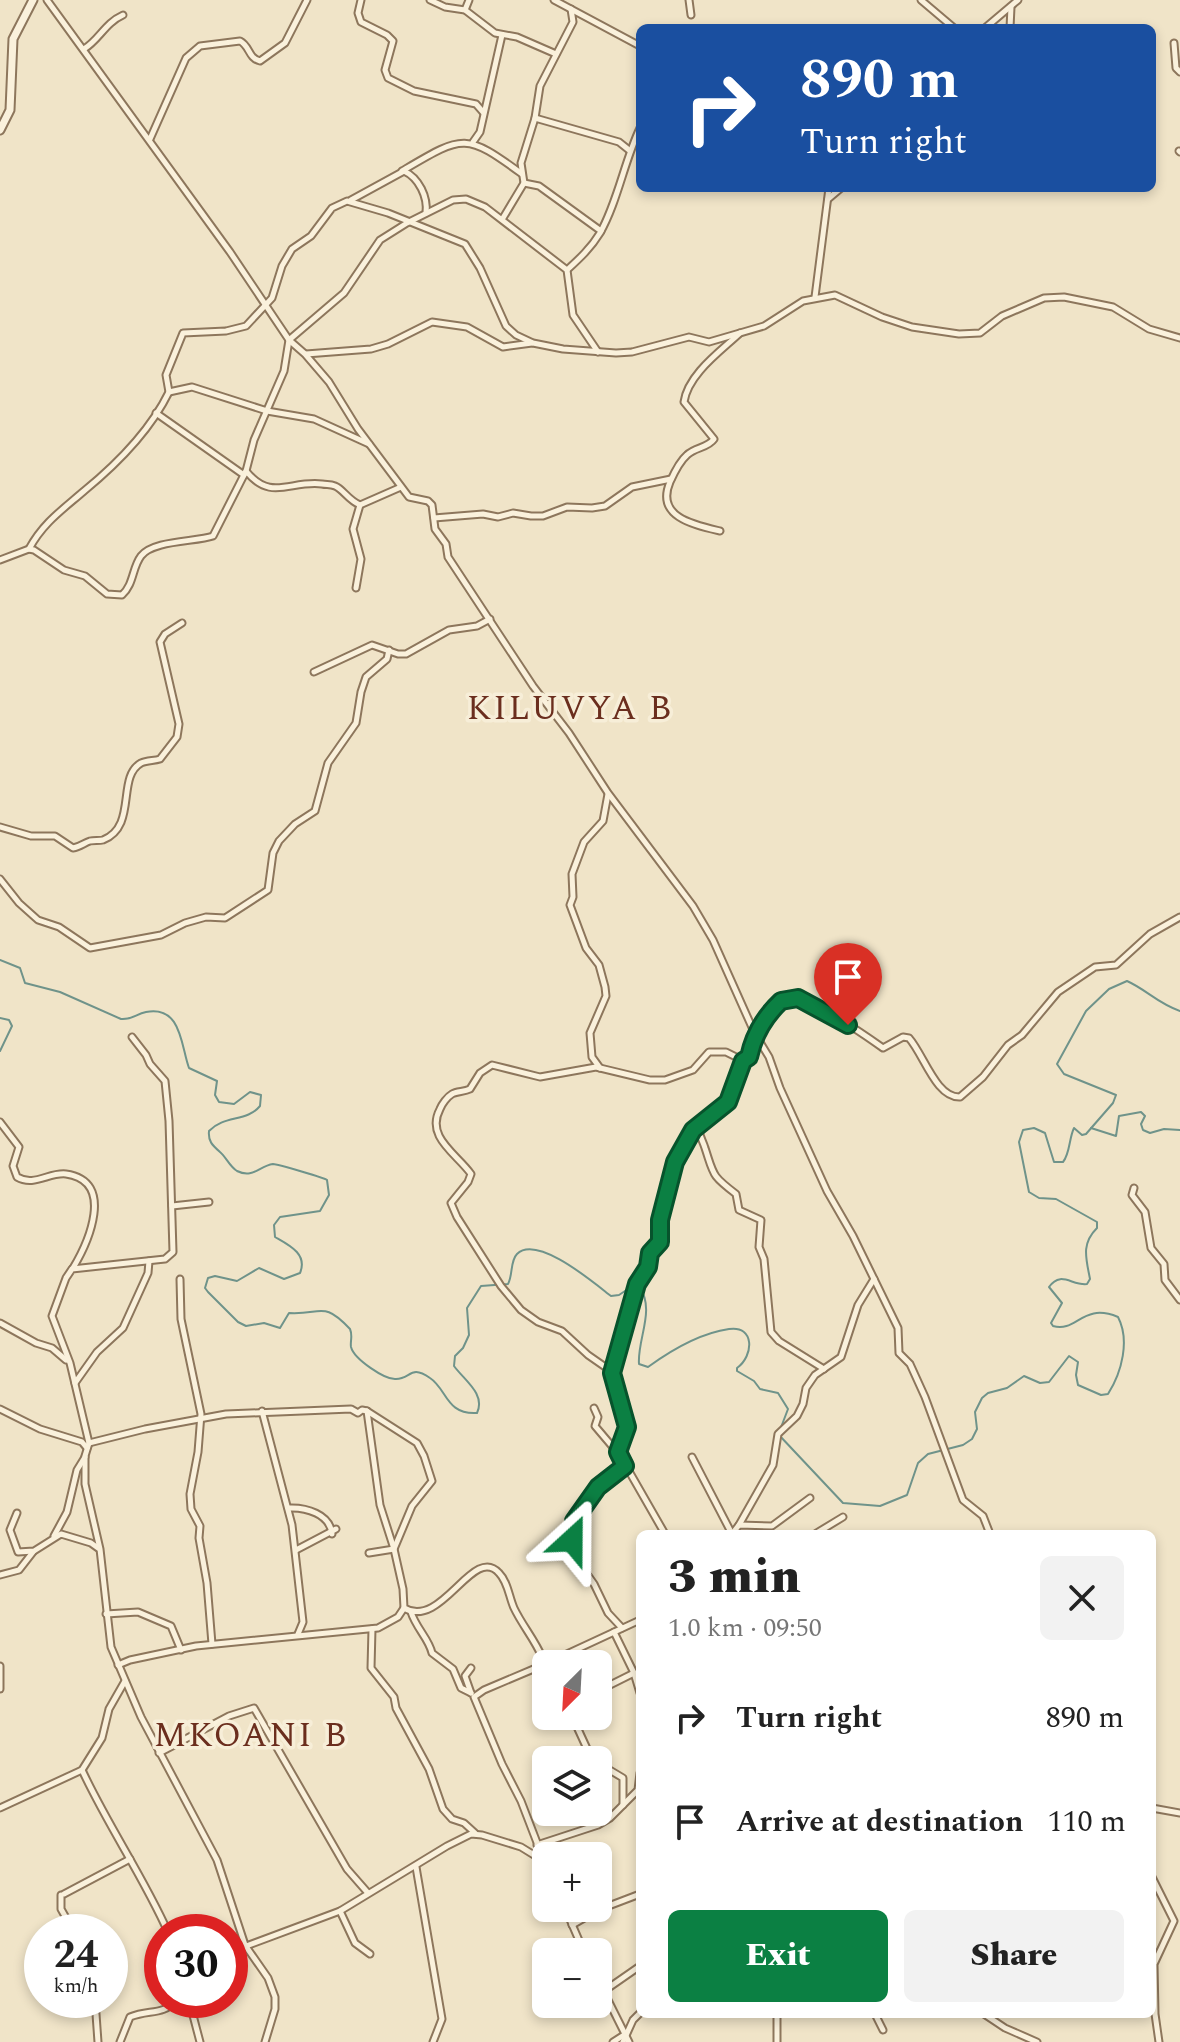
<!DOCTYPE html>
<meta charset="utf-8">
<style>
body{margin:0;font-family:Spectral,serif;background:#f2f2f2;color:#222;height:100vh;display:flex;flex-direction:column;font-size:30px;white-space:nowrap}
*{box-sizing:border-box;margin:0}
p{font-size:26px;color:#767676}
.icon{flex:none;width:44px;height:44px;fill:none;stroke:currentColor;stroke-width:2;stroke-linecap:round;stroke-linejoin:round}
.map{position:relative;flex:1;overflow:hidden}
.panel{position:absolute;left:636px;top:1530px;width:520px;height:488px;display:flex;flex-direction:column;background:#fff;border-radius:12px;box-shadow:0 4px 12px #0003}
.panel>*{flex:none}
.top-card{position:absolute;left:636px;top:24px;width:520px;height:168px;border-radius:12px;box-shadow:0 4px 12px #0003;background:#1a4fa0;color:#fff;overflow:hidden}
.needle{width:52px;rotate:204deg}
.tools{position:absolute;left:532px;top:1650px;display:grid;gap:16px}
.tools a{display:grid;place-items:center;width:80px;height:80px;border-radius:12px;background:#fff;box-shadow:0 4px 12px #0003;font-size:40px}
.speed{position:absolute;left:24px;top:1914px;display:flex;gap:16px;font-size:40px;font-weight:700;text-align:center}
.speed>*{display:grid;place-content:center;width:104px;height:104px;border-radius:50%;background:#fff;box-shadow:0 4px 12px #0003;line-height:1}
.speed small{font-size:20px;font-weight:400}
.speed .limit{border:12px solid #d22;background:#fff;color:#111}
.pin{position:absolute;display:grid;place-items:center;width:68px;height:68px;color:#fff;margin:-82px -34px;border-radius:50% 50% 50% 0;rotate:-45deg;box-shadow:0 0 8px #0007}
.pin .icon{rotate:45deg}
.me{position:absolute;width:88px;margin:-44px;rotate:24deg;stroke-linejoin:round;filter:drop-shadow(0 0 6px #0008)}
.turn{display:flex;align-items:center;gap:28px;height:168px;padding:0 32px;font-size:36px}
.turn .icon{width:104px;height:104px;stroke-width:2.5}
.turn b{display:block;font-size:56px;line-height:68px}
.round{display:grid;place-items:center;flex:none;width:84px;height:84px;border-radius:12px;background:#f2f2f2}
.head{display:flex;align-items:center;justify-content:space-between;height:136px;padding:0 32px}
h1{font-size:48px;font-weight:800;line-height:60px}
.primary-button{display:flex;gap:16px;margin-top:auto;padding:16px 32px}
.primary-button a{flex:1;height:92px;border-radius:12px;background:#0b8043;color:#fff;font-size:32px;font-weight:800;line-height:92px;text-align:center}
.primary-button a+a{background:#f2f2f2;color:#222}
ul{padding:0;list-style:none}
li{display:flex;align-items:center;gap:24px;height:104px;padding:0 32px}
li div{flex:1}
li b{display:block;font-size:30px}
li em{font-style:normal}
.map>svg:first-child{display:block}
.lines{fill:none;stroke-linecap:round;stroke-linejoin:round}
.stream{stroke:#6f938a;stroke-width:2}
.minor-casing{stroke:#8d765c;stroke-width:9}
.tertiary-casing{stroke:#8d765c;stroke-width:11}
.minor{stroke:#faf1dc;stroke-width:5}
.tertiary{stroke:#faf1dc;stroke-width:7}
.route-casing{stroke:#07532c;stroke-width:20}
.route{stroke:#0b8043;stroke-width:14}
.labels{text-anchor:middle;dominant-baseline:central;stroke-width:7;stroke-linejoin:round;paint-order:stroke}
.quarter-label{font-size:34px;letter-spacing:2px;fill:#6b2e1e;stroke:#f7eed8}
</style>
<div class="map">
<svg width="1180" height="2042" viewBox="0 0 1180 2042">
<rect width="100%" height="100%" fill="#f0e4c8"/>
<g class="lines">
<g class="stream">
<path d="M0,960L20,968L25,983L60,992L121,1019C132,1020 136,1014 146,1012C182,1005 181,1047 189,1068L217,1081L215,1095L219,1102L234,1104L250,1092L261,1095L260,1106C247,1122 224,1115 209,1131C208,1141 212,1145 220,1152C226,1157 230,1167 237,1171C253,1179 259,1166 273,1164C277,1164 325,1178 327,1180L329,1195L320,1211L280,1217L274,1225L275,1237C289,1245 308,1254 300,1273L284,1279L259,1268L237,1281L215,1276L208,1278L205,1288L208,1292L238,1322L246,1326L264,1323L280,1328L289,1313C322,1315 323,1300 350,1329C353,1336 350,1341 351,1347C354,1359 385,1380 396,1379C411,1379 410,1364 430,1378C447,1389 446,1415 477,1413C486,1394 464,1380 454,1366L455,1356L463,1348L469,1335L467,1308L481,1286L508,1284C513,1275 510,1261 517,1254C537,1234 594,1283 611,1296L619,1295L634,1285"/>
<path d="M0,1018L9,1020L12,1026L0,1051"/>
<path d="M1091,1128L1116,1136L1119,1116L1141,1112L1145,1116L1141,1124L1143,1130L1150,1133L1164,1129L1180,1130"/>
<path d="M639,1286C656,1310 637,1339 639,1364L648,1367C670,1351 701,1333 729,1329C755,1325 754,1356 737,1368V1371L754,1381L760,1389L778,1393L788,1409L780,1430"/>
<path d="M779,1435L843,1503L880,1506L907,1495L918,1463L928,1454L963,1445L972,1439L977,1429L975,1412L982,1398L988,1393L1007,1388L1024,1376L1040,1383L1049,1382L1069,1356L1078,1362L1076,1375L1078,1385L1101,1395L1108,1394C1122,1372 1130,1340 1118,1317C1082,1302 1077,1333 1053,1326L1051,1323L1062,1303L1049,1287C1061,1270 1072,1286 1087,1284L1090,1279C1086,1258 1081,1244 1097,1228V1222L1056,1199L1039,1198L1029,1192L1019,1142L1023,1130L1034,1128L1045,1133L1054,1162H1063C1070,1154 1069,1138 1074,1128L1082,1135L1086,1134L1113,1103L1116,1095L1064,1074L1057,1064L1086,1011L1109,989L1127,981C1147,990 1157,1003 1180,1011"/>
</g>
<defs>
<g id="minor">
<path d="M47,0L230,252L289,340L305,354L329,382L358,429L409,497L428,501L432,505L435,529L446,544L448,557L533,686L569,733L608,793L693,906L713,940L755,1034L769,1057L780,1088L827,1191L853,1236L898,1328L899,1353L910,1364L925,1397L963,1500L983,1516L990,1534"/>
<path d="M361,0L358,13L361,22L387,35L393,41L385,70L388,78L414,91L476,104L483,112"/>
<path d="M430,0L445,7L465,10L495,33L517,37L556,54"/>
<path d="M554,0L640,46"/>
<path d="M689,0L691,15"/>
<path d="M921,0L954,28"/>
<path d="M465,10L469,0"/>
<path d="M985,28L1018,0"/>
<path d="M1010,28L1011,7"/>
<path d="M1174,43L1176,68L1180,72"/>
<path d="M84,49C99,40 105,23 123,15"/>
<path d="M535,118L619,142L629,150"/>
<path d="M150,139L186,58L200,46L240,41C250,46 248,58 260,61L285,43L307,0"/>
<path d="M473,142L480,132L502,35"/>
<path d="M1179,151L1180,152"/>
<path d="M402,171C463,135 465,132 522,174"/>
<path d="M524,183L539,186L601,231"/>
<path d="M828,199L841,188"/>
<path d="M351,200L404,171C419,178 428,197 426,213"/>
<path d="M503,218L524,183L521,163L535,118L540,86L573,22L571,9"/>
<path d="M567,270C579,259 591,248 600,233C618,201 624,162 640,128"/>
<path d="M815,297L829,188"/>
<path d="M306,354L371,349L388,344L432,322L467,327L503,347L532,343"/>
<path d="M169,392L192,387L267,411L314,419L369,444"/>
<path d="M156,413L244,475"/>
<path d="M246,471C271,502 290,480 322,484C327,485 330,484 335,486C343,489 348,500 360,505"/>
<path d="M434,518L483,514L498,517L513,513L531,516H543L567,507L592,508L605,506L632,487L671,479"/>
<path d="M720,531C694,525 655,517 670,482C674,473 680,461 687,455C695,447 708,448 714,439L684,402C688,374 721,351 740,333"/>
<path d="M29,549C43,523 62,510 84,491C117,464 150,431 169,392L166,375L183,333L226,331L246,326L272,298L282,266L292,249L311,236L332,208L347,201L388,213L465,244L480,268L506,326L516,335L533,343L563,349L616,353L632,352L689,337L709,342L764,326L803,301L835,295L882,317L912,327L959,334L980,333L1002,316L1044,298L1064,297L1113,307L1149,329L1180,338"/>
<path d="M0,560L29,549L34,550L64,570L85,576L107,594L122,595C134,584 132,568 141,556C153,540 196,542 213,536L246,471L254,440L284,371L289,340L344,293L380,240L407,223L453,200L466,199L485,207L567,270L573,315L598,352"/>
<path d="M356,588L361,559L353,529L360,505L401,487"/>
<path d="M314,672L372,645L398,654H406L449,630L477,626L490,619"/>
<path d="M0,827L31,836H55L73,848C80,847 84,843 90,841C94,840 99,841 103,840C138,826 116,777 141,763C147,760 154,761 160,759L177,737L179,724L160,642L165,634L182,623"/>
<path d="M0,879L19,903L38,920L59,927L90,948L161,935L185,923L206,917L225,918L268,890L273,853L279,841L295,824L315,811L328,763L356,723L361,692L366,677L387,659L389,650"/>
<path d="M132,1037L146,1055L150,1064L165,1081L169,1121L173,1252L165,1259L72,1269L66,1278L52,1316L70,1363L89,1443L85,1456V1484L100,1549L111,1647L141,1717L217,1860L245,1945L268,1978L275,1997V2009L265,2042"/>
<path d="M743,1061L728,1102L720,1111L700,1124C697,1133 702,1138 705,1148C714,1175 711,1175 736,1194L739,1210L761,1220L759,1247L764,1259L771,1332L779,1341L824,1369"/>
<path d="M600,1068L592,1057L590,1033L606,996L605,987L599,965L586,948L570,905L573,897L572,874L584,842L603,821L608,794"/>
<path d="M0,1122L19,1147L13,1166L17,1177C34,1187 49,1172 66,1174C116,1181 88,1243 73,1268"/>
<path d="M1134,1188L1132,1195L1145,1212L1151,1248L1164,1264L1165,1280L1180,1300"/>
<path d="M172,1206L209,1202"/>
<path d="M180,1279L181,1319L201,1414L198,1452L190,1494L191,1509L200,1526L199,1538L207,1583L212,1644"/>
<path d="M0,1323L36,1343L52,1348L66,1360"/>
<path d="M612,1372L637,1284L648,1267L650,1253L660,1242C661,1205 668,1153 698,1127"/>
<path d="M75,1383L97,1352L123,1328L148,1273L149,1261"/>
<path d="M594,1408L598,1417L595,1426L617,1452"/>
<path d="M0,1409L40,1429L82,1442L87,1448"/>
<path d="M262,1411L292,1525L303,1622L298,1634"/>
<path d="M367,1411L417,1443L424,1456L432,1481L412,1506L394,1549L369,1553"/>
<path d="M89,1443L145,1429L226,1414L351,1409L358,1413L362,1410L367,1411L380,1505L394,1549L403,1589L404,1608C442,1630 473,1544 499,1573C508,1582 509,1597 514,1608C522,1625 535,1640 542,1657L543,1665L484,1690L474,1697L502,1764L521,1801L546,1866"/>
<path d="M692,1457L732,1534"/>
<path d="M288,1508C306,1507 330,1514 332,1534"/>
<path d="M17,1513L10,1530L18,1552L34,1551L61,1534L91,1543L98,1548"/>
<path d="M739,1525L773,1465L778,1434L797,1416L803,1404L806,1388L815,1375L841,1357L858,1305L874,1279"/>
<path d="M665,1534L618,1452L627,1427L616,1381L611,1371L588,1355L562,1331L538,1322L521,1310L501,1286L457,1217L451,1203L468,1182L471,1174C457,1154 425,1137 440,1109C442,1104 447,1097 452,1094C457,1091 464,1092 470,1089L480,1073L492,1065L540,1077L596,1067L650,1080H665L693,1070L709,1052H726L744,1061C752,1054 755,1033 762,1022C768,1013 778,999 790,998C810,996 866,1036 883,1048L903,1037L909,1038C924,1055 936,1098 960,1097L983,1077L1008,1045L1022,1035L1058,992L1095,967L1116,965L1150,934L1180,917"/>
<path d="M732,1534L739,1525L772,1526L810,1498"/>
<path d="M815,1534L843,1517"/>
<path d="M54,1536L67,1512L77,1470L85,1457"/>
<path d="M584,1545L580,1554L582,1567L594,1584L608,1613L622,1628"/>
<path d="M296,1550L336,1529"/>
<path d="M580,1561C568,1543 576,1537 574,1521L598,1487L625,1466"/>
<path d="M0,1575L19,1570L33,1552"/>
<path d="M411,1612C416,1628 429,1639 432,1653L453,1669L461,1688L471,1693"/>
<path d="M106,1614L138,1612L171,1626L181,1650"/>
<path d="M372,1629L371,1668L394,1697L396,1708L429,1769L443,1809L452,1819L464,1823L475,1833"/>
<path d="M614,1632L634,1673L640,1693"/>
<path d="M118,1665L130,1660L196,1646L378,1628L398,1617L404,1608"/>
<path d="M0,1666V1689"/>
<path d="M546,1671L543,1665L640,1620"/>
<path d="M598,1691L634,1673"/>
<path d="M471,1693L465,1676L471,1668"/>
<path d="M572,1716L589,1753L595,1760"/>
<path d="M159,1753L229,1716L254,1708L347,1869L368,1893"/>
<path d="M598,1763L623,1778V1805"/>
<path d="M82,1770C108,1826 143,1876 168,1932"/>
<path d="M0,1808L82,1770L102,1738L109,1709L125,1681"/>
<path d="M1152,1808L1180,1813"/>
<path d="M537,1845L598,1825L610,1818L638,1790L640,1773"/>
<path d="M416,1867L442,2019L433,2042"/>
<path d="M1152,1877L1174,1921L1154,1964L1155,2014L1159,2042"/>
<path d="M64,1894L130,1859"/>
<path d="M61,1895V1909L74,1932"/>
<path d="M565,1908L584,1952"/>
<path d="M340,1911L355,1943L370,1954"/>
<path d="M572,1925L598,1910L640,1894"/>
<path d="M230,1952L340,1911L447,1846L471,1834L482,1835L521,1847L542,1860"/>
<path d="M598,1980L629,2042"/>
<path d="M604,1991L640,1966"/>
<path d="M95,2000L98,2042"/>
<path d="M189,2000L200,2042"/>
<path d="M777,2014V2042"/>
<path d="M875,2014L883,2030"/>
<path d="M984,2014L1005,2028L1037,2042"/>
<path d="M120,2042L130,2017C150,2009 161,2016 178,2000"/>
<path d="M613,2042L624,2035"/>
<path d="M623,2042L633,2020L640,2013"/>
</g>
<path id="tertiary" d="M0,130L10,110L13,39L33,0"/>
</defs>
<use href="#minor" class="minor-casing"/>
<use href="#tertiary" class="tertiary-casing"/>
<use href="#minor" class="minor"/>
<use href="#tertiary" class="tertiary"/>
</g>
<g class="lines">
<defs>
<path id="route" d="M572,1540L576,1529L574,1521L598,1487L625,1466L618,1452L627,1427L612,1373L637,1284L648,1267L650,1253L660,1242V1220L675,1162L693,1130L728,1102L743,1061L749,1057C754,1034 764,1017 781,1001L798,998L848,1025"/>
</defs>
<use href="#route" class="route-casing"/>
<use href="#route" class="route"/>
</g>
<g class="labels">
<g class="quarter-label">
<text x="570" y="709">KILUVYA B</text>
<text x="251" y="1736">MKOANI B</text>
</g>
</g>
</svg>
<div class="tools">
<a><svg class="needle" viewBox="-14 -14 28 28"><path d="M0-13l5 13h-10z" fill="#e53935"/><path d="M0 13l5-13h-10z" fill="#767676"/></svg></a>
<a><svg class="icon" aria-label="layers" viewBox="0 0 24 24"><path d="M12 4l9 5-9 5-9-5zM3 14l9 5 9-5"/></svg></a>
<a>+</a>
<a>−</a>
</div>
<div class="speed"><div>24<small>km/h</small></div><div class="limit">30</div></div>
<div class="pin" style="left:848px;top:1025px;background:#d93025"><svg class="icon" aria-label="arrive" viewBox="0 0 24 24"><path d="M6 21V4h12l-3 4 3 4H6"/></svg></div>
<svg class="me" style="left:572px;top:1540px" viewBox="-20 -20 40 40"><path d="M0-17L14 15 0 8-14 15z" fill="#0b8043" stroke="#fff" stroke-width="4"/></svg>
<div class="top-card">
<div class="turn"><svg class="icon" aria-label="right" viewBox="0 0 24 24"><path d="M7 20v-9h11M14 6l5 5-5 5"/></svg><div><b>890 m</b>Turn right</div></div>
</div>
<section class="panel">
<div class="head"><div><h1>3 min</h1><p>1.0 km · 09:50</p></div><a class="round"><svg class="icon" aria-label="close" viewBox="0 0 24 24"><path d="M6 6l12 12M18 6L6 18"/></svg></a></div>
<ul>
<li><svg class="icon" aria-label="right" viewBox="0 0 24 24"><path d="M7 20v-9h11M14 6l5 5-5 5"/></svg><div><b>Turn right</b></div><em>890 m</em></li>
<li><svg class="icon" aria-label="arrive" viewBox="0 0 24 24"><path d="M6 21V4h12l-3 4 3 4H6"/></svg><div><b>Arrive at destination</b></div><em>110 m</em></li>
</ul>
<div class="primary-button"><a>Exit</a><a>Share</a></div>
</section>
</div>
